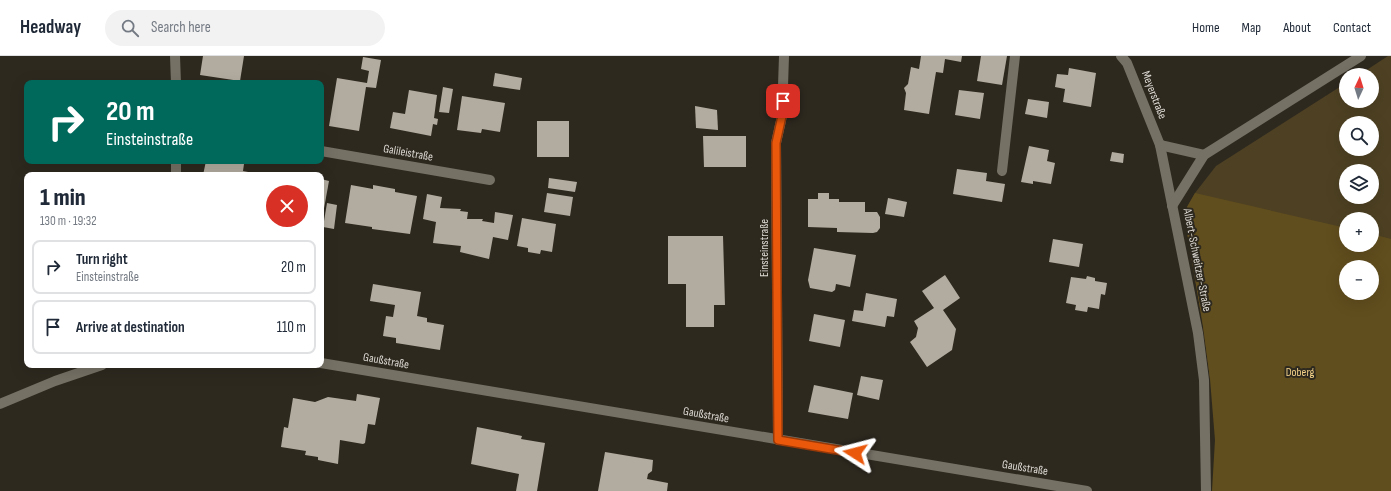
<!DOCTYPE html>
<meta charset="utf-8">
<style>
body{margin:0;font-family:"Sofia Sans Condensed",sans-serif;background:#f2f2f3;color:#1f2937;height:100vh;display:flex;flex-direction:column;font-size:15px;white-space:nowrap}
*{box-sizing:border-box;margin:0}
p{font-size:13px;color:#747a83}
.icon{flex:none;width:22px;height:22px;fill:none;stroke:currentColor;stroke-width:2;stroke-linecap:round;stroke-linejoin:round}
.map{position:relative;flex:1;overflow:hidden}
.details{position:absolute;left:24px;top:116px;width:300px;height:196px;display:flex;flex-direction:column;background:#fff;border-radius:8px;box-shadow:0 4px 16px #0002}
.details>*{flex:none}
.top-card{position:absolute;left:24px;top:24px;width:300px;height:84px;border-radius:8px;box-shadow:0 4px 16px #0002;background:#00695c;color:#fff;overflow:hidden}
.needle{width:26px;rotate:4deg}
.controls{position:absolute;left:1339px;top:12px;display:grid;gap:8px}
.controls a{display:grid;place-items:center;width:40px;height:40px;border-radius:50%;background:#fff;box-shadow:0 4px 16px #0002;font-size:20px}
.pin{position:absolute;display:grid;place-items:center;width:34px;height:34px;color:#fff;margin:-17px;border-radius:8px;box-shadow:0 2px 6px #0006}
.me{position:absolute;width:44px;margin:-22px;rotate:279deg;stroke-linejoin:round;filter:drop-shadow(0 0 3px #0008)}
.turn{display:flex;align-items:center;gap:14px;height:84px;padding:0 16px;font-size:18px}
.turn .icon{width:52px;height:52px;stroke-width:2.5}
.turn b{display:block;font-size:28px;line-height:34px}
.round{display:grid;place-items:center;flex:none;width:42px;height:42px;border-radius:21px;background:#f2f2f3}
.head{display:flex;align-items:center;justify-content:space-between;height:68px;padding:0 16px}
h1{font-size:24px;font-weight:800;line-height:30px}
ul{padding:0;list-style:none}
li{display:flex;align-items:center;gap:12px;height:54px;margin:0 8px 6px;padding:0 8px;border:2px solid #e0e1e3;border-radius:8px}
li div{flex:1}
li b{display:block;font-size:15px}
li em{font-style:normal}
header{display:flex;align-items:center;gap:24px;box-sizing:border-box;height:56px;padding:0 20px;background:#fff;border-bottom:1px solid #e0e1e3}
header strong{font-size:19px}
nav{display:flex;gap:22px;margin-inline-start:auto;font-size:14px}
.search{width:280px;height:36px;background:#f2f2f3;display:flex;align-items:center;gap:10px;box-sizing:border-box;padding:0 14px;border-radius:22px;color:#747a83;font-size:15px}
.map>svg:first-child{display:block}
.green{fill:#4e4123;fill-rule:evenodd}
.forest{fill:#614e1e;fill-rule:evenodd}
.building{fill:#b2aca0}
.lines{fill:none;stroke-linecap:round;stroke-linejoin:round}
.lane{stroke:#767165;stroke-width:10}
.street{stroke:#767165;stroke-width:10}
.route-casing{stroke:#983908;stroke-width:10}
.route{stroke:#ea580c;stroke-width:7}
.labels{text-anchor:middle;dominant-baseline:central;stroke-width:4;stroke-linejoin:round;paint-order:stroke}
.street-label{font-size:12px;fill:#dddad4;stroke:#2e291f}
.park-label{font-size:12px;fill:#f3d288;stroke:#2e291f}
</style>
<header>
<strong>Headway</strong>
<div class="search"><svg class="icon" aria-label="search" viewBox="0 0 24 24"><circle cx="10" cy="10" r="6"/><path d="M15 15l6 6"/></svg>Search here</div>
<nav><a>Home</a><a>Map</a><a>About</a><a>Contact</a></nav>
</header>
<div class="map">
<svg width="1391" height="435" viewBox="0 0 1391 435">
<rect width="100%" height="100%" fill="#2e291f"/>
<path class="green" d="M1388,0H1391V435L1210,323L1203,270L1187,176V151L1195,137L1216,110L1346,27V45H1372V19H1359ZM1346,67H1372V93H1346ZM1346,115H1372V141H1346ZM1346,163H1372V189H1346ZM1346,211H1372V237H1346Z"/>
<path class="forest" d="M1195,137L1346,172V189H1372V178L1391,183V435H1212L1215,384L1210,323L1203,270L1187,176V151ZM1346,211H1372V237H1346Z"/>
<g class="building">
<path d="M203,0H244L240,25L200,19Z"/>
<path d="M921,0H962L961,6L945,3L943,17L936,16L929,58L904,54L906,37L904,32L908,28L911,11L919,13Z"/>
<path d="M981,0H1007L1002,29L977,25Z"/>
<path d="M363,1L381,4L376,32L366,31L359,75L329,70L337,22L367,27L369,15L361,13Z"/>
<path d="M1069,12L1096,17L1091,51L1063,46L1065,33L1055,31L1057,18L1068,19Z"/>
<path d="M495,17L522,22L520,34L493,30Z"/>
<path d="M265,24L277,26V27H264Z"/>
<path d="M443,31L453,33L449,57L439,56Z"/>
<path d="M409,34L437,39L434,62L438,63L437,69L433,68L431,80L390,72L393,56L405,58Z"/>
<path d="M959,34L984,37L980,63L955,59Z"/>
<path d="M462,40L505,47L500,76L482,73L481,77L457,74Z"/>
<path d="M1028,43L1049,46L1047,62L1025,58Z"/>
<path d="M695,50L717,54L718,74L696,72Z"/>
<rect x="537" y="65" width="32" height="36"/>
<path d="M703,80H746V111H704Z"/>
<path d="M1029,90L1049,94L1047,105L1055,107L1051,128L1033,125V128L1021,126Z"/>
<path d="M1112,96L1124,98L1123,107L1110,105Z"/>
<path d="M206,105H226L244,108L243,115L263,119H203Z"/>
<path d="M957,113L987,117L986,125L1005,128L1002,146L953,138Z"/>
<path d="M549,122L577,126L575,136L548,132Z"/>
<path d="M321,123L329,125L323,158H321Z"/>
<path d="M351,129L373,133V129L395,133V136L417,140L410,178L372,173V171L345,167Z"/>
<path d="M547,137L573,141L570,160L544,156Z"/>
<path d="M818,137H829V143H839V146H865V156H877L880,161V172L877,176L873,177L837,176V172L808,171V143H818Z"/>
<path d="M427,138L442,141L440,152L461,153L460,155L468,156L467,163H483L482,165L494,167L495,156L513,159L508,184L493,181L489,203L460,196L461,190L433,187L436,166L423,163Z"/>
<path d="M888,142L907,146L904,161L885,158Z"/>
<path d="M327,147L337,149L334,173L323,171Z"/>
<path d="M522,162L556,168L552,196L541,194L540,198L528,196V192L517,190Z"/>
<path d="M668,180H723L725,249H714V271H686V228H668Z"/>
<path d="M1053,183L1083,188L1079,211L1049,206Z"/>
<path d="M814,192L856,199L850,231L836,228L835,234L832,236L810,232L808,224Z"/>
<path d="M945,219L960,242L943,254L956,273L952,294L927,311L910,286L916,281L918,272L914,265L934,252L922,235Z"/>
<path d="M1087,220L1095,222V225L1107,227L1105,239L1101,238L1099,253L1088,251L1087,256L1075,254L1076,249L1066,247L1071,221L1086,223Z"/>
<path d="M373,228L421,236L417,260L427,262V266L444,269L440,294L396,287V282L383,280L386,260L393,261L395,249L370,245Z"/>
<path d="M866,237L897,243L894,261L887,260L885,271L852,265L854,254L863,255Z"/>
<path d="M814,258L845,264L840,291L809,285Z"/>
<path d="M861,320L883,324L879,344L857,339Z"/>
<path d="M814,329L853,337L848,363L808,356Z"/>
<path d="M357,338L380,342L375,369L368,368L365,387L363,388L340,384L338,408L318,404V401L305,399L306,395L281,391L284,371L288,372L293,342L315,346L328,341L356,345Z"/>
<path d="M477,371L522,380L521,383L545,387L537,435H516L519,418L471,408Z"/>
<path d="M605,396L653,404L652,415L648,418L647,423L668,427L667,435H598Z"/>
</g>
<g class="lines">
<path class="lane" d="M1002,115L1015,0"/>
<g class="street">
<path d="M175,0L176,27"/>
<path d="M1121,0L1127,7L1160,89L1198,277L1204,324L1206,435"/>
<path d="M1160,89L1204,99"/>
<path d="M321,95L490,124"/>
<path d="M176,105V119"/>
<path d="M1172,150L1204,99L1361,0"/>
<path d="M321,307L1087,435"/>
<path d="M0,348L55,325L102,309"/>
<path d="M778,384L776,87L782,60L784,0"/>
</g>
</g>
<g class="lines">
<defs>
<path id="route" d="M783,45L782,60L776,87L778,384L855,397"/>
</defs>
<use href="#route" class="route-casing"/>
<use href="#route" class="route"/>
</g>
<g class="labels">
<g class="street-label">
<text transform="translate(1154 39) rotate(69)">Meyerstraße</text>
<text transform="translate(408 97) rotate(10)">Galileistraße</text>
<text transform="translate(764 192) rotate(-90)">Einsteinstraße</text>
<text transform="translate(1197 204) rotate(79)">Albert-Schweitzer-Straße</text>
<text transform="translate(386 305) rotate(10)">Gaußstraße</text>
<text transform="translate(706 359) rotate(10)">Gaußstraße</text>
<text transform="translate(1025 412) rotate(9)">Gaußstraße</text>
</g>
<g class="park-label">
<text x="1300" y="316">Doberg</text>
</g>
</g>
</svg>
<div class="controls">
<a><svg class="needle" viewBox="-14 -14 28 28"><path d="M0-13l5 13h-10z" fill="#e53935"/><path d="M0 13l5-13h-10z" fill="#747a83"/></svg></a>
<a><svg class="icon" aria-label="search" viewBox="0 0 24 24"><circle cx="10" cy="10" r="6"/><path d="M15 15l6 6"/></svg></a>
<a><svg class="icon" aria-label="layers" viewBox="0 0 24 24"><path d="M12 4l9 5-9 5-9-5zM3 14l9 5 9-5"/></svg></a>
<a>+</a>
<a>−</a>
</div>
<div class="pin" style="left:783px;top:45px;background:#d93025"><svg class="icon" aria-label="arrive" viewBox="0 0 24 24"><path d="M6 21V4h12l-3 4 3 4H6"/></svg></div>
<svg class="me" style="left:855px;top:397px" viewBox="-20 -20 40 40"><path d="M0-17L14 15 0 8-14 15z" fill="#ea580c" stroke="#fff" stroke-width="4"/></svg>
<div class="top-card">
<div class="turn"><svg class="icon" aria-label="right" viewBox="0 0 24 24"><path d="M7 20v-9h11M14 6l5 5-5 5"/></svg><div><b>20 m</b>Einsteinstraße</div></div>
</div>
<section class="details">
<div class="head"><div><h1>1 min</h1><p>130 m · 19:32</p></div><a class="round" style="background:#d93025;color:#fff"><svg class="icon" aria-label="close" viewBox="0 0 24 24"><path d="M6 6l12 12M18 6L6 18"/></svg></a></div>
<ul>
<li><svg class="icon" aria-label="right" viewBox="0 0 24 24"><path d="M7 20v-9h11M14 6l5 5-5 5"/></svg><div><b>Turn right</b><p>Einsteinstraße</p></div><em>20 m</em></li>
<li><svg class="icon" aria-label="arrive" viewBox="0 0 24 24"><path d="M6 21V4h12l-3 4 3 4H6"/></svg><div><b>Arrive at destination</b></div><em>110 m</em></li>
</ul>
</section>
</div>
